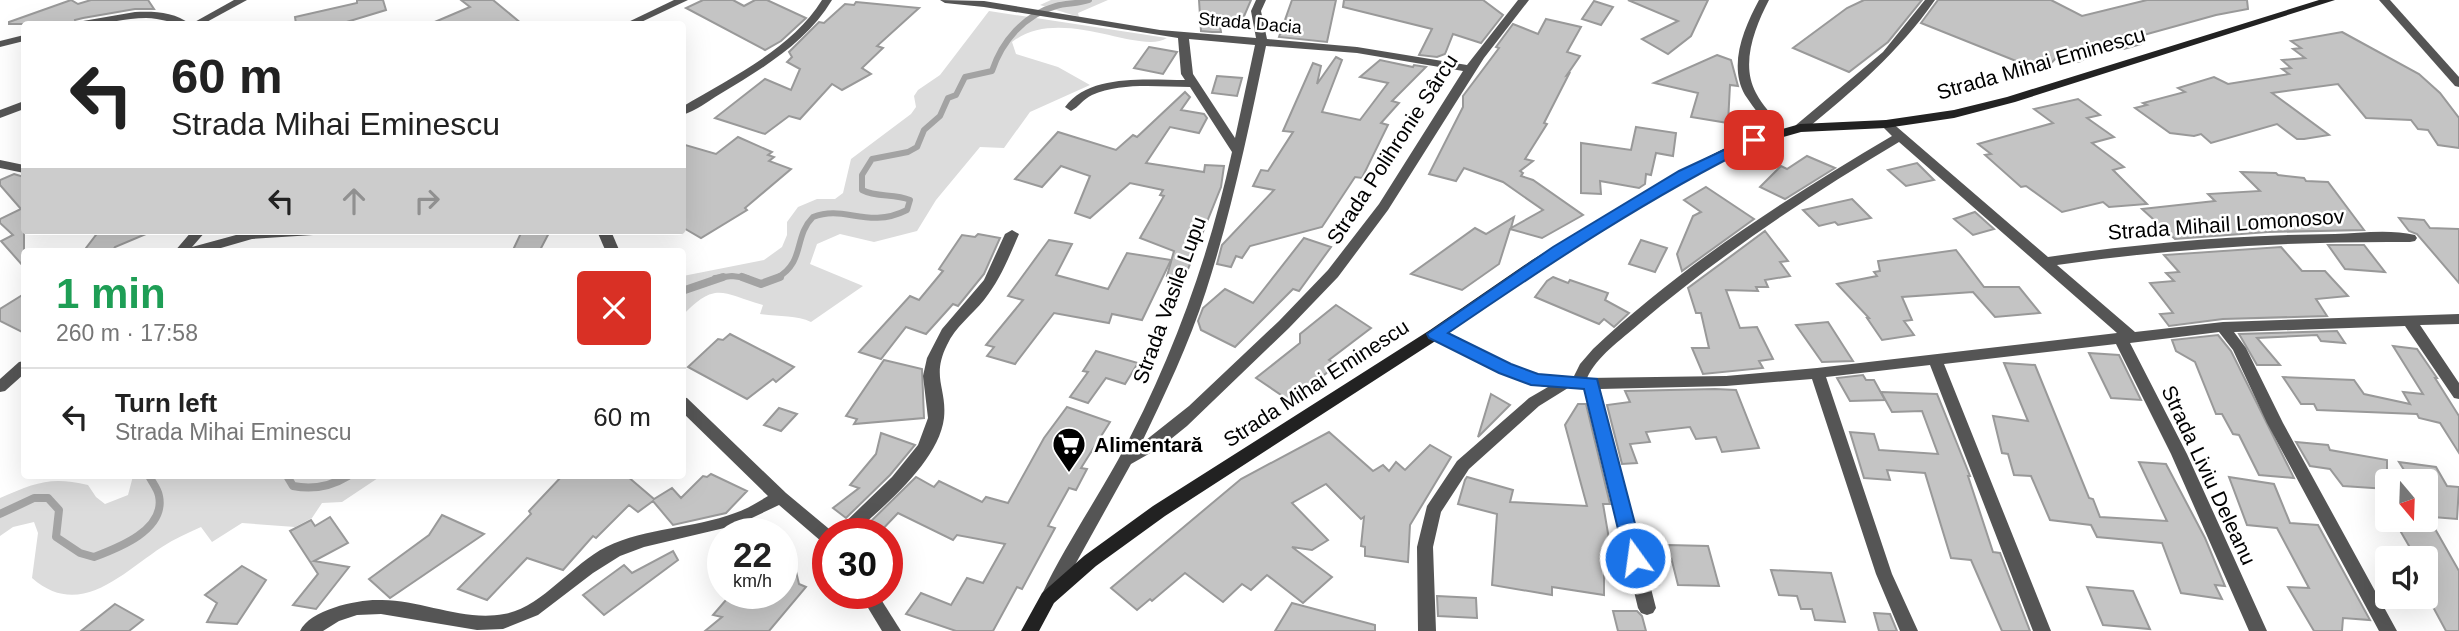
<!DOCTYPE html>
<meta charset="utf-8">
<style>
body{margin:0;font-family:Arial,sans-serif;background:#f6f6f6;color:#222;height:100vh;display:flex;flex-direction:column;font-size:26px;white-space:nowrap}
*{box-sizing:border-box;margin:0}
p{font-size:23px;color:#767676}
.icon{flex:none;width:38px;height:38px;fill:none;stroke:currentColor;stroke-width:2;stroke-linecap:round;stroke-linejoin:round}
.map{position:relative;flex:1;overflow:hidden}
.details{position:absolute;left:21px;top:248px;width:665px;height:231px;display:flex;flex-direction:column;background:#fff;border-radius:7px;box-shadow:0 7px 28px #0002}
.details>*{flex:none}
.top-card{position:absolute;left:21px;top:21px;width:665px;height:214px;border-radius:7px;box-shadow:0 7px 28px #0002;background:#fff;color:#222;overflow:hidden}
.needle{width:46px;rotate:161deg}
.tools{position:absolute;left:2375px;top:469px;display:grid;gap:14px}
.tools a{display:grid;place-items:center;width:63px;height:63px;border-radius:7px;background:#fff;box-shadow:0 7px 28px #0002;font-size:35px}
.speed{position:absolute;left:707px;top:518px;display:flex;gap:14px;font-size:35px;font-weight:700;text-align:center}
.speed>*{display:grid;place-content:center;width:91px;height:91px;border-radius:50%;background:#fff;box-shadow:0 7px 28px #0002;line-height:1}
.speed small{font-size:18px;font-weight:400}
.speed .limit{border:10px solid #d22;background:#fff;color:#111}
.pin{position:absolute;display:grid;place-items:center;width:60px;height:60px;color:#fff;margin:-30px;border-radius:14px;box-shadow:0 4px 10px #0006}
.me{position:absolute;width:77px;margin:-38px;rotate:346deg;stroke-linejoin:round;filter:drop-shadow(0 0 5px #0008)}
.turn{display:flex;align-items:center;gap:24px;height:147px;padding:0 35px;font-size:32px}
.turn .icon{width:91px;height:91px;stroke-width:2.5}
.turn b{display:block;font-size:49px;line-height:60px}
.lanes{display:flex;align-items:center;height:66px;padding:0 35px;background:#0003;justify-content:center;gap:35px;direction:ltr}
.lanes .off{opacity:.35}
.round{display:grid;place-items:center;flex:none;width:74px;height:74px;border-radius:7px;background:#f6f6f6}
.summary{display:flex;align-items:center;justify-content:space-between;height:119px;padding:0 35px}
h1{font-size:42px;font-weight:700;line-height:52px;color:#1e9e55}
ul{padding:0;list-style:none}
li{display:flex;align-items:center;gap:21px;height:98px;padding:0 35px;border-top:2px solid #e0e0e0}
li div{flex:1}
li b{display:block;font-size:26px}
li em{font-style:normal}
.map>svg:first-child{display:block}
.green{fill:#dcdcdc}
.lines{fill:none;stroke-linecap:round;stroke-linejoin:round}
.stream-far1{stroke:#a3a3a3;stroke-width:6}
.stream{stroke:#a3a3a3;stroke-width:8}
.building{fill:#c4c4c4;stroke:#999;stroke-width:2}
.street{fill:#555;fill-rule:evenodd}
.secondary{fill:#222;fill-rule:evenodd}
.route{fill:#1a73e8;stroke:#114b97;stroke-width:2}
.labels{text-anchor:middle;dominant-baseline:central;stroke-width:5;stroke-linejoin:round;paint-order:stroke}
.far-street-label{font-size:18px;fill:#000;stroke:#fff}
.street-label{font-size:21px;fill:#000;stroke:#fff}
.poi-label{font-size:21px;font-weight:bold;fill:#000;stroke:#fff;text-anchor:start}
</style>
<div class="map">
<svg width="2459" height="631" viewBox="0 0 2459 631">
<rect width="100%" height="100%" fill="#fff"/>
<g class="green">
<path d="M1051,0H1108L1078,13L1079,17L1040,5Z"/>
<path d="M989,11L1167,38C1139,56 1061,4 1012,42L1016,54L1058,67L1090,85L1030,112L1004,148L980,147L936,200L917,231L874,242L840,234L817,244L810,264L863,286L811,322C797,315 778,317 760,314L763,305C721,293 716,281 683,315V276L764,260L782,247L787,235V222L798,207L817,199H835L843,193L851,159L911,114L916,107L914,96L918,90L940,75Z"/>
<path d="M133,476H381L342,502L322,503L312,518L295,527L242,523L212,542L201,527C188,533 174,539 162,547C122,573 80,620 32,578L38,533L34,522L13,527L0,536V498C35,483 50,476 88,485L96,497L105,504L128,495Z"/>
</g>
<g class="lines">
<g class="stream-far1">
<path d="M715,278L732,276L747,278"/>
<path d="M777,278C806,261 793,237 813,217C845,204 867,230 907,210L910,200C894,193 877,198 862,190V175L872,159L908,152L917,147L924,130L940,116L948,98L956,95L965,77L992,71C1002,41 1024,15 1056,6C1067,3 1078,4 1089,0"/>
</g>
<g class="stream">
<path d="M742,277L761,284L780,277"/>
<path d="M682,291L723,277"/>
<path d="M287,476L293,486C313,490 330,487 348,476"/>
<path d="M0,514L34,498H48L59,510L56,537L80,553L94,557C118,548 166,530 159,496C158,489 152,482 149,476"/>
</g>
</g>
<g class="building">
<path d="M71,0L78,4L91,0H148L154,9H135L83,18L75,20L76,24H9V22Z"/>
<path d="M357,0H383L386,10L340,24H296L295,17L357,3Z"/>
<path d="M461,0H493L522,24H430L470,7Z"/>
<path d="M703,0H733L744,6L755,0H767L806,18L781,41L765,50L686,8Z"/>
<path d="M1199,0H1251L1239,28L1220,26L1221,32H1212L1201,31Z"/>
<path d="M1292,0H1336L1327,42L1279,37Z"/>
<path d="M1344,0H1483L1503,15L1481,43L1453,34L1445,54L1437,57L1419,55L1432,29L1343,7Z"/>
<path d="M1628,0H1708L1691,36L1668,54L1642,39L1678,21Z"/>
<path d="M1864,0H1922L1888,42L1849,72L1793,48L1847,8Z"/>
<path d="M1938,0H2051L2082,16L2147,0H2247L2248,9L2216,15L2140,36L2141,44L2124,49L2117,45H2110L2079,62L2074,60L2069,64L2056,58L2045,70L2031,67L1921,23Z"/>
<path d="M1594,1L1613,7L1601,25L1582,19Z"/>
<path d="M856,2L919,8L877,46L883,48L862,68L871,74L842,90L832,84L800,119L789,116L765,134L715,118L765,79L791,90L800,69L787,62L792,57L789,52L819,22L824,23L845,4L854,5Z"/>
<path d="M1546,19L1581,27L1567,52L1580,56L1567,75L1569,74L1544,123L1547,124L1525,159L1533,161L1520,171L1523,173L1521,176L1533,180L1583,215L1542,238L1510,229L1499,264L1462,290L1411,274L1475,228L1486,234L1514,217L1511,228L1543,210L1503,182L1464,168L1456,181L1429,174L1463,107V96L1499,48L1496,47L1513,24L1538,34Z"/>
<path d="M2342,32L2419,74L2440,93L2459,118V148L2438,145L2428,130L2418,129L2411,120L2366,118L2338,84L2272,93L2329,135L2304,139H2297L2277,124L2211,143L2201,134L2194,136L2170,133L2135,108L2147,105L2143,103L2185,92L2178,88L2214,77L2228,84L2289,74L2282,69L2291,68L2282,60L2305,58L2293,49L2301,48L2291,41Z"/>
<path d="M1149,47L1177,52L1163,74L1134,68Z"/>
<path d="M1717,55L1731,60L1738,86L1730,85L1728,123L1691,117L1698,93L1654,83Z"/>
<path d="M1336,57L1342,60L1322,112L1360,120L1388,83L1360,77L1380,60L1413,67L1414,65L1426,67L1392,101L1399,103L1381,123L1388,125L1362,178L1355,177L1322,227L1250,246L1242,258L1236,256L1231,267L1217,264L1222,245L1274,190L1253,186L1261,170L1268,171L1293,132L1283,131L1313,63L1321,66L1317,84Z"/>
<path d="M1217,76L1242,78L1237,96L1212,93Z"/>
<path d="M1185,92L1190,97L1181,110L1204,114L1207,118L1199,133L1170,127L1146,163L1204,172L1205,165L1224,166L1221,187L1184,279L1167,276L1174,251L1140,238L1164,196L1160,195L1163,190L1130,183L1090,218L1075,213L1090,176L1061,166L1042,187L1015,179L1058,132L1116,150L1133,135L1137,137Z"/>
<path d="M2078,99L2100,115L2087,118L2114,137L2092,143L2124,167L2113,170L2147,204L2109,207L2103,202L2062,212L2026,186L2021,187L1985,155L1991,154L1978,144L2053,123L2034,109Z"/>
<path d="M1636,127L1676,133L1673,156L1656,153L1651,175L1646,174L1645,184L1639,188L1600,181L1601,194L1581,193V143L1631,150Z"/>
<path d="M738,137L772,152L768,155L774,157L769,161L791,169L745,208L747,210L701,238L682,227V144L716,154Z"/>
<path d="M1807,156L1835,168L1785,199L1760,187L1781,166L1787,169Z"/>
<path d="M1917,163L1934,180L1906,186L1888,170Z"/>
<path d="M2241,172L2276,173L2278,175L2304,178L2306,181L2328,182L2364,230L2268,232L2175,239L2142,209L2215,201L2208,194L2260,191Z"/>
<path d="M14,174L24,177V267L1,241L13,235L0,223V219L21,209L0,185V180Z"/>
<path d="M1706,187L1754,219L1682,271L1677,254L1693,216L1701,212L1684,200Z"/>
<path d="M1852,199L1871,218L1838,225L1835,222L1819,226L1803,210Z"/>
<path d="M1975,212L1994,229L1973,235L1954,219Z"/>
<path d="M2399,218L2424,220L2430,228L2459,229V283L2417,234L2409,231Z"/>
<path d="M99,231H153L115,247L112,252H83Z"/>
<path d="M522,231H550L539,252H512Z"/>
<path d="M1765,231L1788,261L1780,262L1790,276L1765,280L1768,287H1756L1758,291L1726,290L1740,328L1757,327L1773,359L1759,361L1763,368L1703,374L1692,348H1709L1701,313H1696L1688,288Z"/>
<path d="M978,234L1000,238L984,274L958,306L953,304L926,334L906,327L881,359L859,352L910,296L919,300L943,271L939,269L962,235L975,237Z"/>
<path d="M1304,238L1331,247L1299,291L1293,289L1235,347L1201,330L1198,321L1203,308L1225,289L1253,303Z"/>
<path d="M1049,240L1072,244L1056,275L1108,289L1127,253L1171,260L1142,320L1112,314L1109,323L1054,313L1015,364L987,356L994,347L986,345L1023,300L1008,296Z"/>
<path d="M1641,240L1667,248L1655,272L1629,264Z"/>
<path d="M2328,245H2364L2385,272L2345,269Z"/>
<path d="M2281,247L2302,271H2325L2348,296L2316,299L2327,316L2223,319L2169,326L2160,314L2173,313L2150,283L2174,281L2166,273L2179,272L2164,255Z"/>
<path d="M1956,250L1984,287H2019L2040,313L1995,317L1973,292L1902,297L1912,320L1904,321L1914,335L1882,340L1867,318H1869L1837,284L1877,276L1874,272L1880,271L1878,261Z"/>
<path d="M1553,277L1568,283L1570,280L1608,293L1605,300L1629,313L1614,327L1604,319L1599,324L1535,297L1547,281Z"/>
<path d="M24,294V333L0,321V309Z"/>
<path d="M1336,305L1371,328L1329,360L1337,365L1290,401L1256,378L1300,343V334Z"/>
<path d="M1828,322L1853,361L1822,362L1796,325Z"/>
<path d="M2337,331L2345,343L2321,341L2317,335L2257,338L2280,365H2257L2239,334Z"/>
<path d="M730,334L794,367L776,382L773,379L747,399L688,367L718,339L723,340Z"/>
<path d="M2218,335L2231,351L2294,478L2259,475L2239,435L2233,434L2222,414H2216L2195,362L2176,351L2172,340Z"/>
<path d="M2393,346L2417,349L2437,378H2435L2459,416V453L2440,423L2419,418L2417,414L2317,410L2314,404H2301L2283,377L2354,380L2364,394L2410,404L2403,392L2423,394Z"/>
<path d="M1096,351L1138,363L1125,384L1106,378L1088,403L1070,397L1088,372L1083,371Z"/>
<path d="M2089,353L2119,355L2141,400L2111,398Z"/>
<path d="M884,360L922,369L924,418L854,424L857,419L846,416Z"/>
<path d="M2004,363L2035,365L2089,498L2093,499L2100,517L2167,521L2139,462L2166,464L2205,538L2225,586L2215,585L2222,599L2181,593L2162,543L2097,537L2091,525L2050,520L2031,476L2014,475L2008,454L2002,453L1993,416L2028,421Z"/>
<path d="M1863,375L1866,380H1874L1885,400L1850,401L1837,378Z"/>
<path d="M1715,389L1736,390L1759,448L1722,452L1716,437L1696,439L1690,427L1646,432L1650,442L1630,444L1637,463L1622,464L1607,405L1630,402L1625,391Z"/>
<path d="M1881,392L1937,394L1970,476H1968L1993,552L2000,553L2030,631H2002L1971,560L1951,558L1925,473L1887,470L1890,480L1864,478L1850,432L1874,434L1879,450L1938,454L1922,411L1892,412Z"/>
<path d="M1491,394L1510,405L1478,437Z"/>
<path d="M1578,404H1586L1610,504H1603L1610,545L1604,546V595L1552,587V595L1492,585L1497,514L1458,504L1465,480L1467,477L1513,490L1510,502L1587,506L1565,425Z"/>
<path d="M1067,407L1110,422L1081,468L1087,469L1076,490L1069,488L1048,526L1055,528L1022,589L1017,587L993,631H956L906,614L921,593L951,605L967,578L983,583L1005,544L957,535L953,540L898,513L878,534H864L861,531L916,477L934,487L939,481L982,502L986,497L1008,503L1044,438Z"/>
<path d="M779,408L797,414L781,431L764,425Z"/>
<path d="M1329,432L1373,471L1383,465L1389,471L1396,462L1405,470L1430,445L1451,457L1410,525L1408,562L1365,556V547L1361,546L1364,517L1361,519L1326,484L1292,503L1328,540L1312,550L1292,547L1332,577L1303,603L1267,575L1251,590L1242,584L1223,602L1185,573L1152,601L1150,599L1137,610L1111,588L1241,479Z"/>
<path d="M881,433L915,445L890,475L846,518L833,508L859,488L850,485L876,454Z"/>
<path d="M2296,442L2328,445L2330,450L2387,460V489L2343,486L2330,469L2310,466Z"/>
<path d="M2399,462L2436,467L2447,486L2459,487L2457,519L2433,517L2426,504V481H2411Z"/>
<path d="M711,474L747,491L726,513L673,525L653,501L638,512L629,505L596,538L593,536L563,570L527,558L487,600L458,589L531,514L529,511L562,476H627L654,499L672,488L681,498L703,476L707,477Z"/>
<path d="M2229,477L2274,484L2290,523L2318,525L2370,620L2343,618L2342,631H2314L2288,587L2309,588L2277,528L2247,525Z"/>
<path d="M442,515L484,534L390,598L369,579L429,535Z"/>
<path d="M330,517L348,543L314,561L349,567L316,609L293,605L318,574L290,531L311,520L315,526Z"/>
<path d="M2394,520H2430L2459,571V631H2446L2426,594V558H2416Z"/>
<path d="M789,542L799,584L806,587L769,631H705L722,617L713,615L732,593H782V543Z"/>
<path d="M1668,545L1708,546L1719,586L1678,585Z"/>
<path d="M673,551L678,560L604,615L583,595L624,565L632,573Z"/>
<path d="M242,566L266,580L237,624L207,622L217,603L205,595Z"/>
<path d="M1771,570L1831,573L1845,622L1815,620L1812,609H1801L1797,596L1779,595Z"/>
<path d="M2087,587L2133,591L2150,629L2103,625Z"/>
<path d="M1437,596L1476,598L1477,618L1438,616Z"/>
<path d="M1292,603L1375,625V631H1275Z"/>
<path d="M115,604L143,620L129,631H81Z"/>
<path d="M1613,611H1637L1642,616L1646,631H1618Z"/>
<path d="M1874,613L1890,614L1897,631H1879Z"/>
</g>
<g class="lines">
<g class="street">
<path d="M234,0H247L203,24H191Z"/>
<path d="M674,0H688L637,24H624Z"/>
<path d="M822,0H832C806,43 763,68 720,94C708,101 696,111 682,115V107C731,77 791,50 822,0Z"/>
<path d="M940,0L984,1L1160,30L1256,38L1251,11L1256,0H1266L1261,11L1267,39L1357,47L1467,65L1518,0H1529L1484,58L1388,210L1338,277L1289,328L1187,426L1161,447L1131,464L1056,599L1050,601L1044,599L1042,594C1064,548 1093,505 1118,460C1170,365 1209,258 1232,152L1190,87C1160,87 1121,82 1092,95C1083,99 1079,107 1071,111L1065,107C1090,73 1148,80 1185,80L1181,74L1178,38L984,7L945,3ZM1189,39L1255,45L1235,138L1193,74ZM1266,46L1357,53L1463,71L1379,204L1328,270L1279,321L1189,406L1141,444C1165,394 1189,344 1206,291C1232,210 1249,128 1266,46Z"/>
<path d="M1759,0H1769C1755,27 1740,64 1756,93C1764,108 1776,119 1786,132L1780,136L1776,135C1765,122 1754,109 1745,95C1728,65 1744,28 1759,0Z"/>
<path d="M1925,0H1935C1899,52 1853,91 1804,131H1796L1794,128L1796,125L1883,52Z"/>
<path d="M2379,0H2390L2459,77V87L2455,86Z"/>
<path d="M135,12C154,11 175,12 190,24C175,25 162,18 146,18C123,18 100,26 78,24L83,21Z"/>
<path d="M24,35V41L0,47V41Z"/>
<path d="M24,101V109L0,118V110Z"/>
<path d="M1886,120L1890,121L2048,257C2143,243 2239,235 2335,234C2360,233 2390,229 2415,235L2417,238L2415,241L2410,242C2291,241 2174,248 2057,265L2135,332L2223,322L2459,314V324L2420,325L2459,383V399L2454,398L2405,326L2234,332L2246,348L2283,423L2397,631H2379L2267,423L2233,350L2219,332L2130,343L2187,454L2267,631H2249L2171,454L2116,344L1944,364L2051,631H2033L1930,365L1826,377L1892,574L1918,631H1900L1876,574L1812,379L1726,386L1600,389L1656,608L1653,613L1647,615L1641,613L1638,608L1585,389L1568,388L1539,406L1469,469L1441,512L1433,547L1436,631H1418L1417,547L1427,506L1457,461L1529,398L1548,387C1506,382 1467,356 1430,338L1428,334L1430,330H1440C1483,352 1524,377 1573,378L1580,364L1593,349C1682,265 1787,198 1892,136L1880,124ZM1899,142L2117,333L1817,368L1726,376L1587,378C1597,356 1621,340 1639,324C1720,255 1808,196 1899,142Z"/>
<path d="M0,160L24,165V173L0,168Z"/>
<path d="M1012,230L1019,234C1009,257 1000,280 984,300C972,315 955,327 947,345C931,377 947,388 944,418C939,461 884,506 853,534H828V544L822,542L779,505L737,525L644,547L620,556L593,573L538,615L503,629L477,630L381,614L357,615L339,621L323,631H300C310,610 355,600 377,600C419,598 461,622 504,614C541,608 572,564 606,547C647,527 693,529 735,513C747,509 758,502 768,496L682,412V397L687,398L786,493L834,533L892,477L918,445L928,418L923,376L927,358L942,329L984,280L1005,234Z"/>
<path d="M192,231H206L192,247L236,235L230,231H320L313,235L252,239L207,252H174Z"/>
<path d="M597,231H611L620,252H606Z"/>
<path d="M24,361V374L5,391L0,392V379L19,362Z"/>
<path d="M859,593H877L901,631H882Z"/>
</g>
<path class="secondary" d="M2319,0H2335L2015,102L1954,118L1886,128L1801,132L1747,147L1688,177L1542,266L1440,338L1165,516L1096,566L1054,603L1039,631H1021L1042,593L1084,556L1153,506L1430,330L1532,260L1680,171L1739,141L1800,124L1886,120L1954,110L2007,97Z"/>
</g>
<path class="route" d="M1754,136L1759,137V143C1649,197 1549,264 1448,333L1511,364L1538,374L1597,379L1644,558L1642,564L1635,566L1628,564L1625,558L1584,389L1531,385L1499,373L1429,338L1427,334L1553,247L1679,171Z"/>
<defs>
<symbol id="supermarket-pin" viewBox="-11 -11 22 30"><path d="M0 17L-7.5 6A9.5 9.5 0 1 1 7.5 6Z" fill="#000" stroke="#fff"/><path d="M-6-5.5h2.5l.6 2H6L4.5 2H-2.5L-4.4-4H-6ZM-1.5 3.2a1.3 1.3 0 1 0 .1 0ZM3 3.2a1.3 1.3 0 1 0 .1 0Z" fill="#fff"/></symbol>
</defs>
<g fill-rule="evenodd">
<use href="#supermarket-pin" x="1050" y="425" width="38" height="52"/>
</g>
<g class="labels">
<g class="far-street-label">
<text transform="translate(1250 23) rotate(5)">Strada Dacia</text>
</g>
<g class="street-label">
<text transform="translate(2041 63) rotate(-16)">Strada Mihai Eminescu</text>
<text transform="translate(1392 149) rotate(-57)">Strada Polihronie Sârcu</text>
<text transform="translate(2226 224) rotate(-4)">Strada Mihail Lomonosov</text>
<text transform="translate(1169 300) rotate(-70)">Strada Vasile Lupu</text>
<text transform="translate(1316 383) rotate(-33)">Strada Mihai Eminescu</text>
<text transform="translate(2209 475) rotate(65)">Strada Liviu Deleanu</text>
</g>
<g class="poi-label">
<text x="1094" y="444">Alimentară</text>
</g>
</g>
</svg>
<div class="tools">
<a><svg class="needle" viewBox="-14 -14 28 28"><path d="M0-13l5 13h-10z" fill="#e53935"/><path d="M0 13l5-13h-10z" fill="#767676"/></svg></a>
<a><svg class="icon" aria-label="sound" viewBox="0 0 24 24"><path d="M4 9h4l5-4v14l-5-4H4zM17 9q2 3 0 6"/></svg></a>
</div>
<div class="speed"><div>22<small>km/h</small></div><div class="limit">30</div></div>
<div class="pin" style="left:1754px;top:140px;background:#d93025"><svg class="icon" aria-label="arrive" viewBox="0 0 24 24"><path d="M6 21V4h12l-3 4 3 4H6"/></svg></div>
<svg class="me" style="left:1635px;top:558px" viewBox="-20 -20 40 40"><circle r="17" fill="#1a73e8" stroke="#fff" stroke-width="3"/><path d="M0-11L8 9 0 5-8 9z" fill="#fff"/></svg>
<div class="top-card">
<div class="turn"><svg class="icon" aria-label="left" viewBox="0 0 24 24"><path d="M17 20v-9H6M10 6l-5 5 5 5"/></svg><div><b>60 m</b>Strada Mihai Eminescu</div></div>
<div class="lanes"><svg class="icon" aria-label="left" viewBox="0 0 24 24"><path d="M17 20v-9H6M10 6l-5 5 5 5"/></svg><svg class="icon off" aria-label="ahead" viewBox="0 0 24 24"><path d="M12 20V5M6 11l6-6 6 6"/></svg><svg class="icon off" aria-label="right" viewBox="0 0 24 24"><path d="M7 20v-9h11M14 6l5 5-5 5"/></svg></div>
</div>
<section class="details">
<div class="summary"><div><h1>1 min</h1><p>260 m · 17:58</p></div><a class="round" style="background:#d93025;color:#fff"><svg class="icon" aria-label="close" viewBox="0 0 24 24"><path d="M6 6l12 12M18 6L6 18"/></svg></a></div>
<ul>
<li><svg class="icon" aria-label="left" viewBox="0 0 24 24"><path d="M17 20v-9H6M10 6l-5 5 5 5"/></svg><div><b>Turn left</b><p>Strada Mihai Eminescu</p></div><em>60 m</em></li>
</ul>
</section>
</div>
